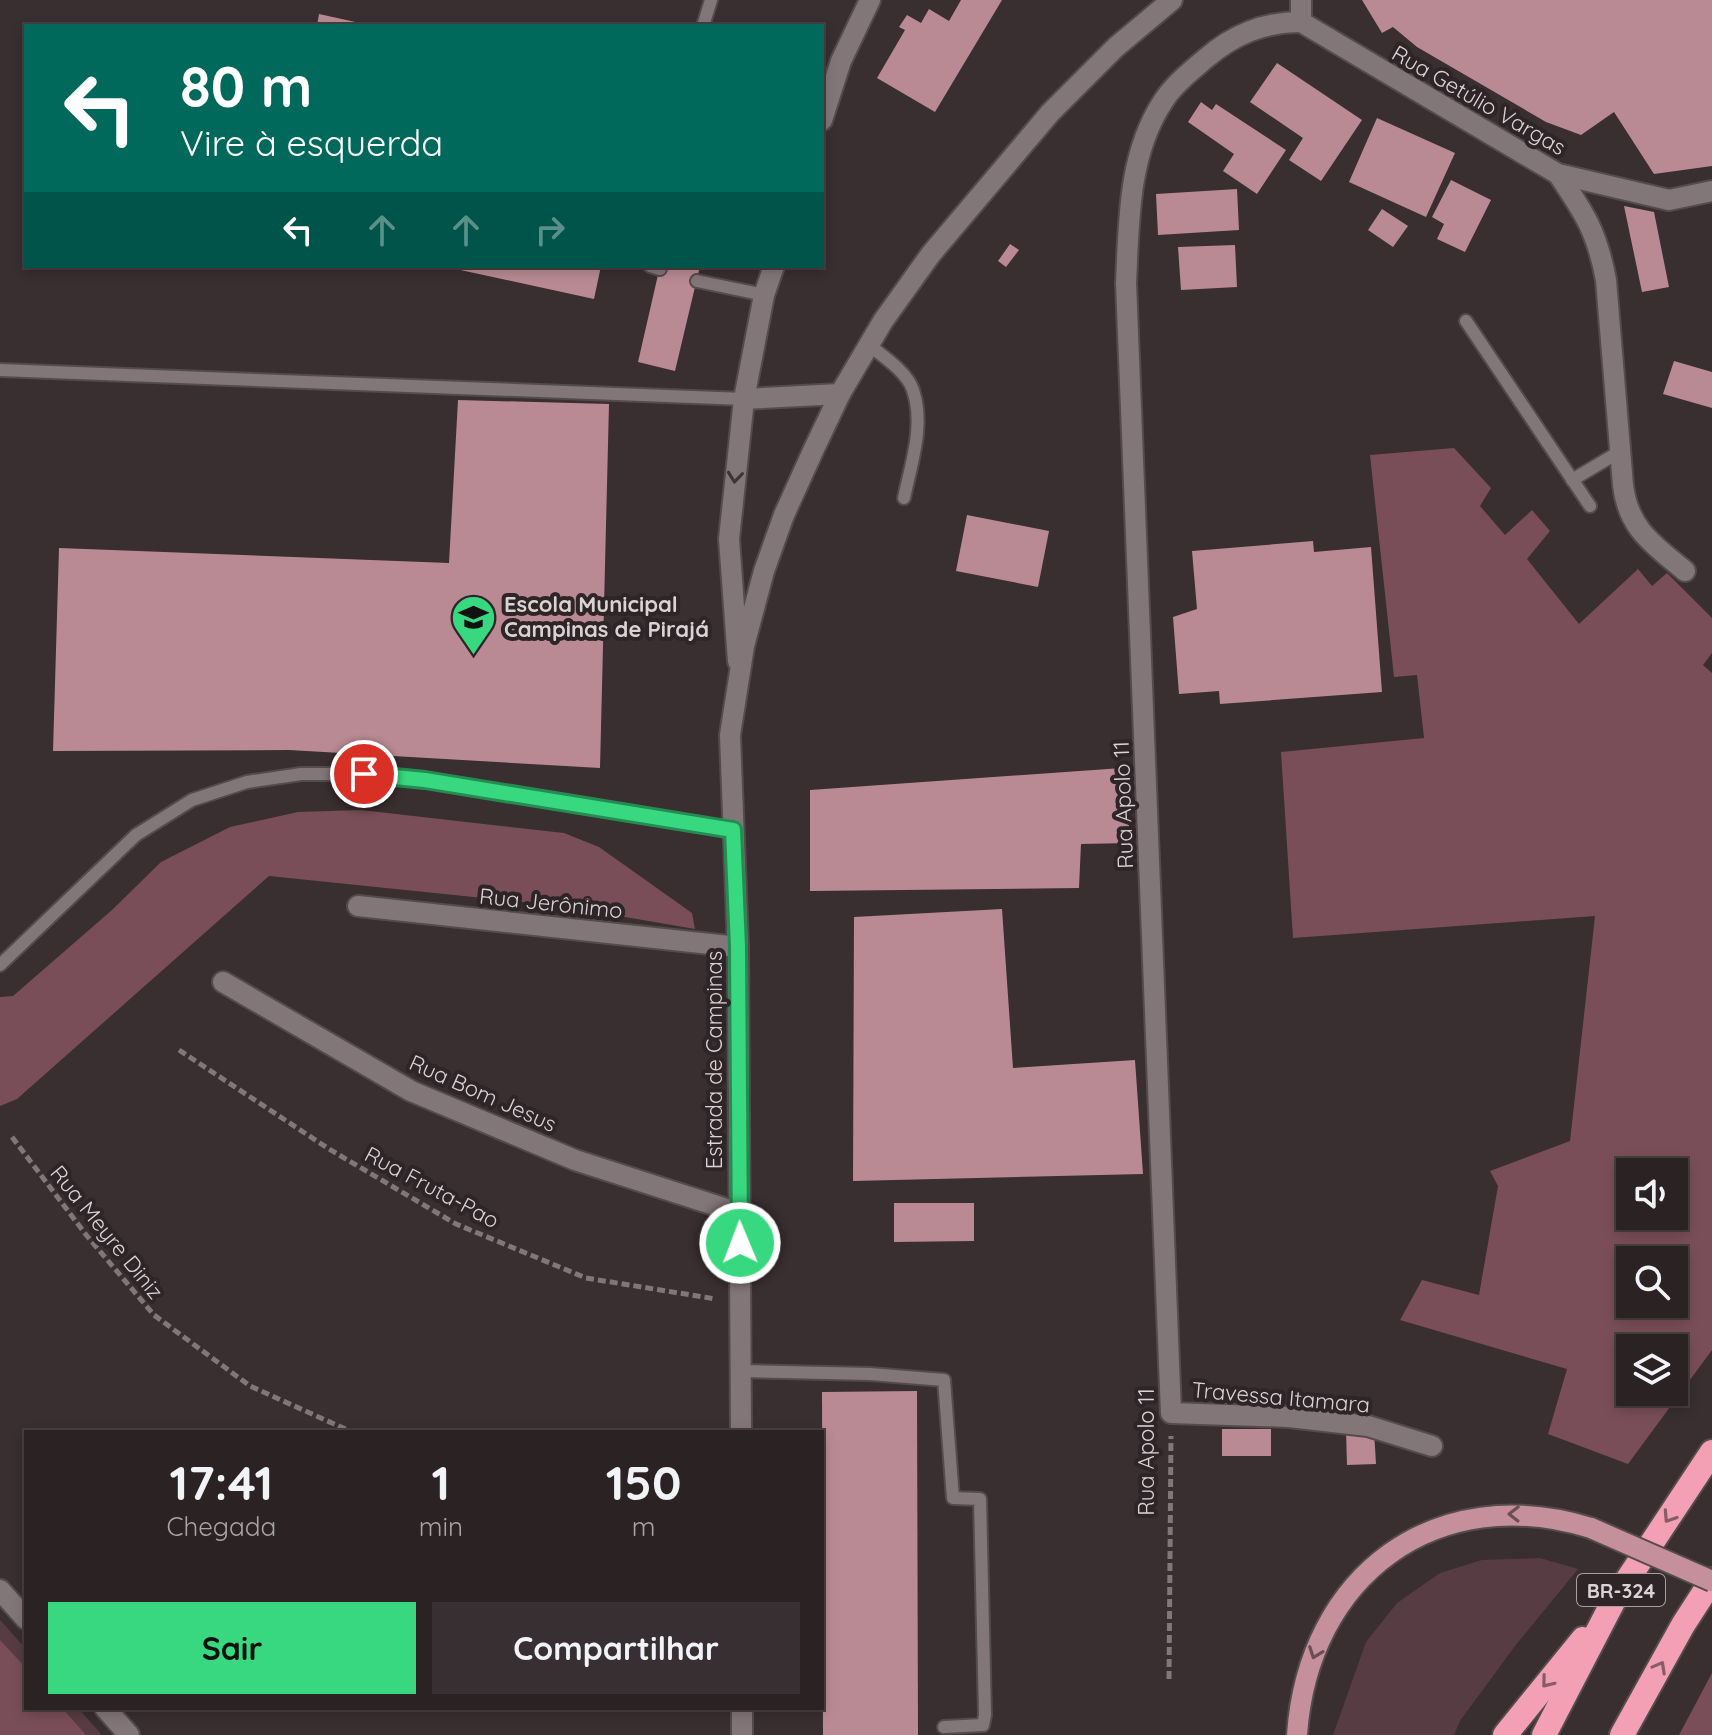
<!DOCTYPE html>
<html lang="pt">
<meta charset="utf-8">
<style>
body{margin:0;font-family:Quicksand,sans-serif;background:#372f31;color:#f1f3f6;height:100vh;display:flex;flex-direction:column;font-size:30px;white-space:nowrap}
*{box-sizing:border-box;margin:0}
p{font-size:26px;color:#a6a4a6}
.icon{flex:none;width:44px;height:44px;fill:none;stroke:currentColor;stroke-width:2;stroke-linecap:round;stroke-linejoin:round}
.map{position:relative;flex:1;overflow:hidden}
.panel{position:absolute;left:24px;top:1430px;width:800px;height:280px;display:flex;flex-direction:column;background:#2b2224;border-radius:0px;box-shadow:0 4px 12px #0003,0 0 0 2px #473f41}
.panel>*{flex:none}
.banner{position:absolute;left:24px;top:24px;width:800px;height:244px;border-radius:0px;box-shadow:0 4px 12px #0003,0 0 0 2px #473f41;background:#00695c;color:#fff;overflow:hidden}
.tools{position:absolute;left:1616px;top:1158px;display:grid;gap:16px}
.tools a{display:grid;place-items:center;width:72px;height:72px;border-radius:0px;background:#2b2224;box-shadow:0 4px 12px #0003,0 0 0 2px #473f41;font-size:40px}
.pin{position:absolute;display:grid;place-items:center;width:68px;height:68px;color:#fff;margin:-34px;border:4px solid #fff;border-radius:50%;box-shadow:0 2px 8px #0007}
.me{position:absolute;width:88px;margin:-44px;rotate:359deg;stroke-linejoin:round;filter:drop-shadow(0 0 6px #0008)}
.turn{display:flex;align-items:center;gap:28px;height:168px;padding:0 24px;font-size:36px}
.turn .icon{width:104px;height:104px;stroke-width:2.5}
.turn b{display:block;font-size:56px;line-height:68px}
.lanes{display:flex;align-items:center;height:76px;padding:0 24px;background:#0003;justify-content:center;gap:40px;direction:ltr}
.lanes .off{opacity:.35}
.eta{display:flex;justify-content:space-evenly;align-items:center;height:136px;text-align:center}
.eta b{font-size:48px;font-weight:700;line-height:56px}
.action{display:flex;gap:16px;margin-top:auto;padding:16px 24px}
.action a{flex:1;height:92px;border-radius:0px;background:#38d880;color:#111;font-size:32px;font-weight:700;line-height:92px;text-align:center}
.action a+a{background:#372f31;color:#f1f3f6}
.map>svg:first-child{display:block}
.green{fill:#583c43}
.forest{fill:#794e58;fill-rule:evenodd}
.building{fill:#b98a94}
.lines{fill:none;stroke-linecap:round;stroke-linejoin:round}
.service-casing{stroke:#544b4d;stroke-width:16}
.minor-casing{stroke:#544b4d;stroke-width:24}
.secondary-casing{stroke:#544b4d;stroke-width:24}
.primary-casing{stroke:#544b4d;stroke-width:24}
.motorway-casing{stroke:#544b4d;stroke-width:28}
.path{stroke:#817779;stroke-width:5;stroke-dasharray:8 4;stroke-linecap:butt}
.service{stroke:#837679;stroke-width:12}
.minor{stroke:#837679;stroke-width:20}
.secondary{stroke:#837679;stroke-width:20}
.primary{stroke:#c68f9c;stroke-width:20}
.motorway{stroke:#f3a0b4;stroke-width:24}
.primary-bridge-casing{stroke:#544b4d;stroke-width:24;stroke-linecap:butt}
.primary-bridge{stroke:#c68f9c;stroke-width:20}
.oneway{stroke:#403437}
.oneway2{stroke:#6b4f56}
.oneway3{stroke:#875c66}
.route-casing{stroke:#248c53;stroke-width:20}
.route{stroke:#38d880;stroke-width:14}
.labels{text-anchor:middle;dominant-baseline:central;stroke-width:8;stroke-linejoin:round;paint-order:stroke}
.shield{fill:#2f2427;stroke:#a79ea0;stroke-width:2}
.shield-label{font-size:20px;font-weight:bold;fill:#dad3d4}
.street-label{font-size:22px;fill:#dad3d4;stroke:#2f2427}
.poi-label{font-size:22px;font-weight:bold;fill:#dad3d4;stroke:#2f2427;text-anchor:start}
</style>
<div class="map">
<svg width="1712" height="1735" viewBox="0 0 1712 1735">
<rect width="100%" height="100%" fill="#392e30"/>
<g class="green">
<path d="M1540,1558L1578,1569L1515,1646L1460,1721L1454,1735H1333L1366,1642L1397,1603L1440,1573L1482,1560Z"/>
<path d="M0,1620L26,1649V1708H78L102,1735H0Z"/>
</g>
<g class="forest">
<path d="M1454,448L1491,488L1480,506L1505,535L1532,510L1550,531L1527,559L1579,624L1638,569L1652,586L1667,573L1712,618V653L1703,665L1712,673V1350L1628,1464L1548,1434L1567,1369L1400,1320L1422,1280L1479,1295L1498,1186L1490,1171L1570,1141L1595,916L1293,938L1281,752L1424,738L1417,675L1394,677L1370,455ZM1630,1172H1674V1216H1630ZM1674,1260V1304H1630V1260ZM1630,1348H1674V1392H1630Z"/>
<path d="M361,810L564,833L599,847L692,913L695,929L561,906L269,876L17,1099L0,1106V997L13,996L112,910L161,862L230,827L298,812Z"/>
<path d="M0,1640L26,1668V1708H62L86,1735H0Z"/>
<path d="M1712,1673V1735H1679Z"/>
</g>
<g class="building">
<path d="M961,0H1002L935,112L877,78L905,30L899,27L907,15L921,23L929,9L949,21Z"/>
<path d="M1362,0H1712V166L1654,174L1614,112L1581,135L1546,122L1417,47L1393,27L1382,33Z"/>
<path d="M319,14L369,25V26H317Z"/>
<path d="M1277,63L1362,120L1321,181L1289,160L1303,138L1250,102Z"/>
<path d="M1201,102L1212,110L1216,104L1286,150L1257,194L1223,171L1234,154L1188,122Z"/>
<path d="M1377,118L1455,153L1426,217L1349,182Z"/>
<path d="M1451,180L1491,200L1465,252L1437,239L1444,224L1432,217Z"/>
<path d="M1237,189L1239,230L1158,235L1156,194Z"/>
<path d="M1624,206L1654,212L1669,287L1642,292Z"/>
<path d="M1382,209L1408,226L1393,247L1368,230Z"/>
<path d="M1010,244L1019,250L1006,267L998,261Z"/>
<path d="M1235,245L1237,287L1181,290L1178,247Z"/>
<path d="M442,266H601L594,299Z"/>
<path d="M660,266H700L675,371L638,362Z"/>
<path d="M1674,361L1712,372V408L1663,394Z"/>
<path d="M458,400L609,404L600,768L289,750L53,751L59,548L449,563Z"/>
<path d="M967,515L1049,531L1038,587L956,571Z"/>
<path d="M1313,541L1314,552L1371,547L1382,692L1220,704L1219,691L1179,694L1173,617L1197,609L1192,551Z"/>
<path d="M1122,768L1131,843L1081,844L1079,888L810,891V790Z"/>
<path d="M1002,909L1013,1068L1135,1060L1143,1174L853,1181L854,917Z"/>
<path d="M894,1203H974V1241L894,1242Z"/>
<path d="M917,1391L918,1735H823L822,1392Z"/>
<rect x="1222" y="1429" width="49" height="27"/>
<path d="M1374,1430L1376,1464L1347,1465L1346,1431Z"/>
</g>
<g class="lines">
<defs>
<g id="service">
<path d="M703,26L711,0"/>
<path d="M650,266L660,269"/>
<path d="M697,281L764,295"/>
<path d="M1466,321L1590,506"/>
<path d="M869,345C884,357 907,372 913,390C925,425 911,464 904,498"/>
<path d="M0,370L744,399"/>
<path d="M1572,480L1619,452"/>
<path d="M0,965L136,835L192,800L247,782L301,774H364L425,780L733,830"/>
<path d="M741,1371L870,1374L944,1380L953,1498L980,1499L985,1715L983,1725L944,1727"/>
</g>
<g id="minor">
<path d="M1301,0V22L1558,174L1669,200L1712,191"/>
<path d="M1301,22C1264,22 1234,34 1205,59C1190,72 1173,85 1162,103C1128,156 1129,222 1126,283L1171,1413L1289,1417L1368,1426L1432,1446"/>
<path d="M822,120L841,61L870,0"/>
<path d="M1558,174C1585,214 1597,232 1606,280L1623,485C1628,529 1654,545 1685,571"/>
<path d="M744,399L840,394"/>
<path d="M738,661L729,539L744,399L764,295L774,266"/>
<path d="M358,906L738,947"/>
<path d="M223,982L411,1091L575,1160L739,1213"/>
<path d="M0,1590L26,1619"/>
<path d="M105,1708L129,1735"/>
</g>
<g id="secondary">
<path d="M741,1432L738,947L730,735L744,646L764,571L784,515L813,451L840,394L883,321L931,254L1050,113L1116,47L1172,0"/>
<path d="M742,1708V1735"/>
</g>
<path id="primary" d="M1297,1735C1308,1575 1436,1480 1591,1528"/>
<g id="motorway">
<path d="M1505,1735L1583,1639"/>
<path d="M1544,1735L1614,1600L1712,1452"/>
<path d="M1622,1735L1683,1625L1712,1580"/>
</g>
</defs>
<use href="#service" class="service-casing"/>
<use href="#minor" class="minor-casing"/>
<use href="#secondary" class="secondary-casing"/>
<use href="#primary" class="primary-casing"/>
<use href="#motorway" class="motorway-casing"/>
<g class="path">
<path d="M179,1050L329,1149L456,1224L586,1278L716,1299"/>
<path d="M12,1137L87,1236L154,1315L250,1386L352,1432"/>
<path d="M1169,1679L1171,1436"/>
</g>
<use href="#service" class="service"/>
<use href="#minor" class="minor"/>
<use href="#secondary" class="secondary"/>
<use href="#primary" class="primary"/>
<use href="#motorway" class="motorway"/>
<defs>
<path id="primary-bridge" d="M1591,1528L1712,1581"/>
</defs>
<use href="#primary-bridge" class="primary-bridge-casing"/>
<use href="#primary-bridge" class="primary-bridge"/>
</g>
<defs><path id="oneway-chevron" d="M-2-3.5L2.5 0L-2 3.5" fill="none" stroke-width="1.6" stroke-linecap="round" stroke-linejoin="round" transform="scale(2)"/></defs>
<use class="oneway" href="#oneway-chevron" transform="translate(735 477) rotate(96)"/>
<g class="oneway2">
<use href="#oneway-chevron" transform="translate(1514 1514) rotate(-179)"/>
<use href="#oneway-chevron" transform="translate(1315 1653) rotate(110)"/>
</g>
<g class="oneway3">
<use href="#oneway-chevron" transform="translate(1669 1517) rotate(123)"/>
<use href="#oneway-chevron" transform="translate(1660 1667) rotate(-61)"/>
<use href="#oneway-chevron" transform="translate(1547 1682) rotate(129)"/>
</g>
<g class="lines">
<defs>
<path id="route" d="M364,774L425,780L733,830L738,947L740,1243"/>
</defs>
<use href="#route" class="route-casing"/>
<use href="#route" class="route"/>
</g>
<defs>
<symbol id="school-pin" viewBox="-11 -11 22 30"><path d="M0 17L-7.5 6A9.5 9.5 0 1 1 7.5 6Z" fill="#38d880" stroke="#2f2427"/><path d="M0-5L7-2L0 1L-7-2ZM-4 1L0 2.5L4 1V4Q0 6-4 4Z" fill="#111"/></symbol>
</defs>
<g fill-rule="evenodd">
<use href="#school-pin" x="448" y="592" width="51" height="69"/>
</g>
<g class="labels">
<rect class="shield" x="1577" y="1574" width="88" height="32" rx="6"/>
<g class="shield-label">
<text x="1621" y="1590">BR-324</text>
</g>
<g class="street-label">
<text transform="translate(1479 100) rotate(30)">Rua Getúlio Vargas</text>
<text transform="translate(1123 805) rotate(-92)">Rua Apolo 11</text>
<text transform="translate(551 903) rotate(6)">Rua Jerônimo</text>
<text transform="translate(714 1060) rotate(-90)">Estrada de Campinas</text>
<text transform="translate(483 1093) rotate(24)">Rua Bom Jesus</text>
<text transform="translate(432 1187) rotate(28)">Rua Fruta-Pao</text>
<text transform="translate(107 1232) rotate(51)">Rua Meyre Diniz</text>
<text transform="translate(1281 1397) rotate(5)">Travessa Itamara</text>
<text transform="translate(1146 1452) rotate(-90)">Rua Apolo 11</text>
</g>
<g class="poi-label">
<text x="504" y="604">Escola Municipal<tspan x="504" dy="25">Campinas de Pirajá</tspan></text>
</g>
</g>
</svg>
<div class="tools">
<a><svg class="icon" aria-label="sound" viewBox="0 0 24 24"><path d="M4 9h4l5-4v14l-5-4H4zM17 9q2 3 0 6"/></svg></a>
<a><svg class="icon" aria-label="search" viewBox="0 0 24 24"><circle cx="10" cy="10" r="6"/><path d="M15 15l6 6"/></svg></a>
<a><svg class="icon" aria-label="layers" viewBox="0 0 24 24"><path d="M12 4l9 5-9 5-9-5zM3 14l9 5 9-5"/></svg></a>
</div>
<div class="pin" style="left:364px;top:774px;background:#d93025"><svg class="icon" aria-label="arrive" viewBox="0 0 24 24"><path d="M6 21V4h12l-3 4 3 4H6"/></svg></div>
<svg class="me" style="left:740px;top:1243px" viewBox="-20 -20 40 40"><circle r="17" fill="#38d880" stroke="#fff" stroke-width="3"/><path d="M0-11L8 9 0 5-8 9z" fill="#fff"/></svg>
<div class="banner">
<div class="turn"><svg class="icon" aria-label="left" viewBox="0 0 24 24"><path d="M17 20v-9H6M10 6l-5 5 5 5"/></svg><div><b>80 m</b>Vire à esquerda</div></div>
<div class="lanes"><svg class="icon" aria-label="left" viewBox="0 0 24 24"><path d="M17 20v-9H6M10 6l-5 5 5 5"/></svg><svg class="icon off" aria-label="ahead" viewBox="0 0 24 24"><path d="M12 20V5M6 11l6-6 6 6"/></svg><svg class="icon off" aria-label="ahead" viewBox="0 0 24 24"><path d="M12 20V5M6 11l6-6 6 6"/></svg><svg class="icon off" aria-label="right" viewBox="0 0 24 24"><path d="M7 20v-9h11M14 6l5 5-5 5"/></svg></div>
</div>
<section class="panel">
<div class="eta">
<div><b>17:41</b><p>Chegada</p></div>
<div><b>1</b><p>min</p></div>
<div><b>150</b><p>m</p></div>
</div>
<div class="action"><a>Sair</a><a>Compartilhar</a></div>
</section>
</div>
